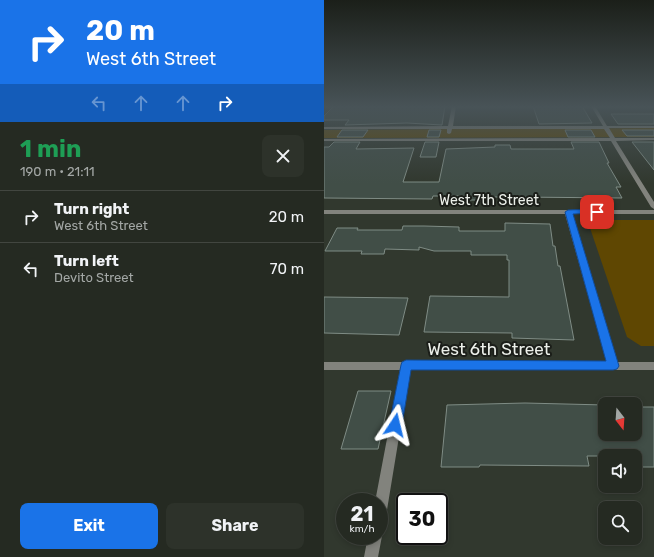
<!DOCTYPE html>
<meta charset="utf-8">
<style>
body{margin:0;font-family:Rubik,sans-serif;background:#2d322a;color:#f1f3f6;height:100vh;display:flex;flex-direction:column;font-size:15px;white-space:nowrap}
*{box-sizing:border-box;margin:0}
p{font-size:13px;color:#a3a7a5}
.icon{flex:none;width:22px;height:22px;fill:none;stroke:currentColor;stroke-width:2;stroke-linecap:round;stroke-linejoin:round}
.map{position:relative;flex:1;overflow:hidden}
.side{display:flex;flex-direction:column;background:#252a22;width:324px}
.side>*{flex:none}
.guide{background:#1a73e8;color:#fff;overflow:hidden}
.needle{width:26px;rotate:163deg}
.buttons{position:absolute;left:274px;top:397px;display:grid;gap:8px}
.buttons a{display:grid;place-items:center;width:44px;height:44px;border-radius:8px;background:#252a22;box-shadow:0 2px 6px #0003,0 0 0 1px #424640;font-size:20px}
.speed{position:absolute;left:12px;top:493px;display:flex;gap:8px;font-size:20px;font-weight:700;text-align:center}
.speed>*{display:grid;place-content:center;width:52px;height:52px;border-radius:50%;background:#252a22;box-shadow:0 2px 6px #0003,0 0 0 1px #424640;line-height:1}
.speed small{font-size:10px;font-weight:400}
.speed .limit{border:2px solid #111;border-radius:6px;background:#fff;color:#111}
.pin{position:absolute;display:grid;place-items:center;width:34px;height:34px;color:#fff;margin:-17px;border-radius:8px;box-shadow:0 2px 6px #0006}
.me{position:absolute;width:44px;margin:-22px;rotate:10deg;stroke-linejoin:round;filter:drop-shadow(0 0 3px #0008)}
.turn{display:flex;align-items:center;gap:14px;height:84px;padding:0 20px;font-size:18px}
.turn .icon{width:52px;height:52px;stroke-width:2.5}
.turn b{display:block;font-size:28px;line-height:34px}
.lanes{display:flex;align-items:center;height:38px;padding:0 20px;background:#0003;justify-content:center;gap:20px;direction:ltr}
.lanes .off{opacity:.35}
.round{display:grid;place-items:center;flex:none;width:42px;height:42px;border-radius:8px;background:#2d322a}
.overview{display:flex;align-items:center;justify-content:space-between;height:68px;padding:0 20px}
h1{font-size:24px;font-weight:700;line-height:30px;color:#1e9e55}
.button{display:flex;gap:8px;margin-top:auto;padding:8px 20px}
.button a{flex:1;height:46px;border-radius:8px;background:#1a73e8;color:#fff;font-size:16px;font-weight:700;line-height:46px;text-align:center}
.button a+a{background:#2d322a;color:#f1f3f6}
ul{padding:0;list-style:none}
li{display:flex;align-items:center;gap:12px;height:52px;padding:0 20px;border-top:1px solid #424640}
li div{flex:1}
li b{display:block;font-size:15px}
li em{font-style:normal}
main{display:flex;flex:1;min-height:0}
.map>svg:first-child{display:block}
.green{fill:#5f4702}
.building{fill:#414e47;stroke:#7f8c85}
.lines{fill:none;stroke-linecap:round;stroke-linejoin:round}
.minor{fill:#82837d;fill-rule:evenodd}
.route{fill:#1a73e8;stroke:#114b97}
.labels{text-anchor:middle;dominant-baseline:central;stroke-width:4;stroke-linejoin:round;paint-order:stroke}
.street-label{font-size:14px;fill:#ecf0ea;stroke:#1b1e19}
.near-street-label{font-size:17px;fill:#ecf0ea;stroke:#1b1e19}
</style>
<main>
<section class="side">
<div class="guide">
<div class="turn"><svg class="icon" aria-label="right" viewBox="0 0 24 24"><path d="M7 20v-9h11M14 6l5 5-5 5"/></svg><div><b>20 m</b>West 6th Street</div></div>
<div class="lanes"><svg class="icon off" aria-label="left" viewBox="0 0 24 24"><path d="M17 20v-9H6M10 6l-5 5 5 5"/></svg><svg class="icon off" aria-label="ahead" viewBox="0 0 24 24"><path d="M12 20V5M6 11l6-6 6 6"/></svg><svg class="icon off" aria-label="ahead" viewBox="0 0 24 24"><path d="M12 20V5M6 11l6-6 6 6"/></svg><svg class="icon" aria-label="right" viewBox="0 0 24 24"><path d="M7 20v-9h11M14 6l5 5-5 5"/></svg></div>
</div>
<div class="overview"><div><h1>1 min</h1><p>190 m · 21:11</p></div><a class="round"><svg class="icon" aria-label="close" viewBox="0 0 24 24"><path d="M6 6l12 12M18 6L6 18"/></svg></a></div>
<ul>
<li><svg class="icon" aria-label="right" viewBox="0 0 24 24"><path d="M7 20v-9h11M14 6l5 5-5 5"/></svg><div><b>Turn right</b><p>West 6th Street</p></div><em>20 m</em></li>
<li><svg class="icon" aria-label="left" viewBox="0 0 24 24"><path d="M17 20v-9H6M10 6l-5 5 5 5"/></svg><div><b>Turn left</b><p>Devito Street</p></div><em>70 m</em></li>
</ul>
<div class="button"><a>Exit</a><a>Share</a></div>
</section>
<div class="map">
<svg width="330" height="557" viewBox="0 0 330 557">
<rect width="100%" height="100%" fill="#31382e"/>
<g class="green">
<path d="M330,128V137L0,138V130Z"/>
<path d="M271,220H330V346H317L303,337L265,225Z"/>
</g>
<g class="building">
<path d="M10,106H121L118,125L83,123L21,125L25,120H0V116Z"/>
<path d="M209,106H258L268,123L215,124Z"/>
<path d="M287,114H330V124H294Z"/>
<path d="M18,130H44L39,137H13Z"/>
<path d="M105,130H117L115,137H103Z"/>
<path d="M241,130H267L271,137H244Z"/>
<path d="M298,130H330V136H303Z"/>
<path d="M10,142H36L32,149L90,148L79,182H115L122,149L171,147V145H186L187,149H250L247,142H275L285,163H283L297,187H292L298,198L192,197H162V200H142L143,196H109L108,199L0,198V147H5Z"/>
<path d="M101,142H115L112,157H96Z"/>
<path d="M308,142H330V170Z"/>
<path d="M181,223L226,224L229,246H231L234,266H236L250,340L188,338V333L100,332L106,296L185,297V260H183V255H147V251H110L95,247V250L61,249L60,254H37L38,251H1L13,228H34L33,230H78L79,226H100L135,227V231H181Z"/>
<path d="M0,297L84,298L75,335L0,333Z"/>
<path d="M34,391H67L54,449H17Z"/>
<path d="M201,403L281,405V434H311V407H330V467H311V456H263L265,466L156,465L155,467H117L123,405Z"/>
</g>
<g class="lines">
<g class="minor">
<path d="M128,106H132L129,126H279L267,106H271L283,126H330V128H285L291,138H330V140L292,141L330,202V209L327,207L287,141H0V139L286,138L280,129H128L127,133L125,134L123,133V129H0V127L124,126Z"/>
<path d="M0,210H330V214H248L293,362H330V370H86L62,516L60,521L55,523V502H51L76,370H0V362H283L241,214H0Z"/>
<path d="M55,531L58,536L54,557H40L44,536H55Z"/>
</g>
</g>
<linearGradient id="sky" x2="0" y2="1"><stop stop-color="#1b1f19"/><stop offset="0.58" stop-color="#485357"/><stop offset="1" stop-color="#485357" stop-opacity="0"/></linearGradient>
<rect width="330" height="184" fill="url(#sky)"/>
<path class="route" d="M273,209L277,212L276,213L249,214L295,366L293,369L289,370H87L78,425L76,430L71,431L67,430L65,425L77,365L78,362L82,360L282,361L241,212L244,210Z"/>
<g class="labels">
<g class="street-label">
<text x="165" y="200">West 7th Street</text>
</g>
<g class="near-street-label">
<text x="165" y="349">West 6th Street</text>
</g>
</g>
</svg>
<div class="buttons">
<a><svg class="needle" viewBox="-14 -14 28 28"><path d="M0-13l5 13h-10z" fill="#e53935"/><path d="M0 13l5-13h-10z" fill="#a3a7a5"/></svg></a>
<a><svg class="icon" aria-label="sound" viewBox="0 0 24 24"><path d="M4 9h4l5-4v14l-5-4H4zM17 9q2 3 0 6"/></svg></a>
<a><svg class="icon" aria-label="search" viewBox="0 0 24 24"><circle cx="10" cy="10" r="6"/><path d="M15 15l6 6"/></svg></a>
</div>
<div class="speed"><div>21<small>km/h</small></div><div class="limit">30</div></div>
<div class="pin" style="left:273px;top:212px;background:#d93025"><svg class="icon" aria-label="arrive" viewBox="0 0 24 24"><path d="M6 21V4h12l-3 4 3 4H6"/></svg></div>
<svg class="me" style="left:71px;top:425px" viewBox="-20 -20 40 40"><path d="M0-17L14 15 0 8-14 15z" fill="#1a73e8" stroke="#fff" stroke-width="4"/></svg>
</div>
</main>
